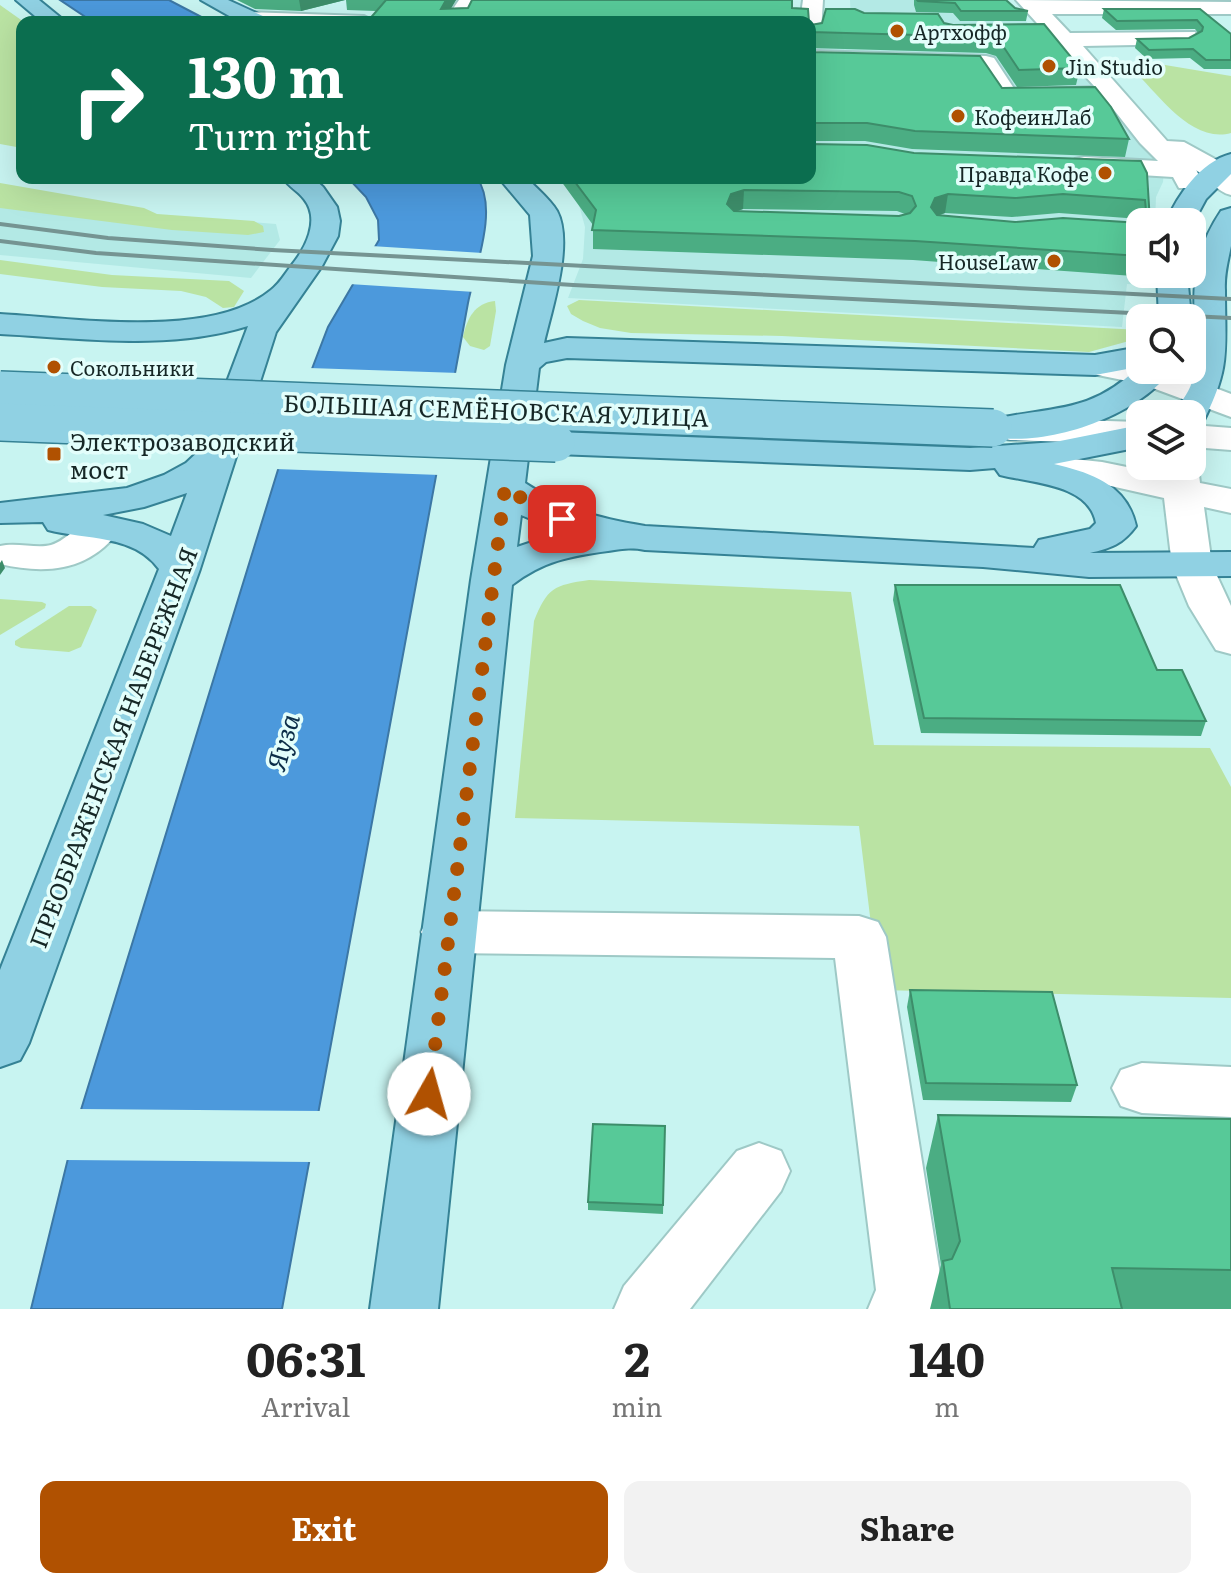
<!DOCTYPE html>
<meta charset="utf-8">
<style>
body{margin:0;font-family:Literata,serif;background:#f2f2f2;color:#222;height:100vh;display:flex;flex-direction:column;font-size:30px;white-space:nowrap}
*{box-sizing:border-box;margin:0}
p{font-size:26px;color:#767676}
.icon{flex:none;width:44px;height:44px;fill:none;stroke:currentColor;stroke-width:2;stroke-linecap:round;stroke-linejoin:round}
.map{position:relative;height:1309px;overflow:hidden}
.side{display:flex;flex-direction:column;background:#fff;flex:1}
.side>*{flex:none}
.guide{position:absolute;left:16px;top:16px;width:800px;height:168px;border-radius:16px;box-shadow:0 8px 32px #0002;background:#0b6e4f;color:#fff;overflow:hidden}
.controls{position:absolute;left:1126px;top:208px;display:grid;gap:16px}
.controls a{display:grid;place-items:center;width:80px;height:80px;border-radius:16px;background:#fff;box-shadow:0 8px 32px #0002;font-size:40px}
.pin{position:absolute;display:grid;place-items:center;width:68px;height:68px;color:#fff;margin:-34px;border-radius:16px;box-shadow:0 4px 12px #0006}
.me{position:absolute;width:88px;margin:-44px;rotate:7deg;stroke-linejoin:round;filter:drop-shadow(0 0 6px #0008)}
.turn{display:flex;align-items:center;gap:28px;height:168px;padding:0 40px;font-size:36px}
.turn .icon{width:104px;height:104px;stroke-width:2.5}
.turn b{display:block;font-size:56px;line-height:68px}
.eta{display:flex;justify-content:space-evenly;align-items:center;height:136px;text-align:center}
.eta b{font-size:48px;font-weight:700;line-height:56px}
.button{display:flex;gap:16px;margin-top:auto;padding:16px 40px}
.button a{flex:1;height:92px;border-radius:16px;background:#b05101;color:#fff;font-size:32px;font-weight:700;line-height:92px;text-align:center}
.button a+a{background:#f2f2f2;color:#222}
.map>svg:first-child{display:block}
.built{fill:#b3e9e5}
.green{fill:#bae3a3}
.water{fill:#4c99dc;stroke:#3c77a5;stroke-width:2}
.pier{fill:#c8f4f1}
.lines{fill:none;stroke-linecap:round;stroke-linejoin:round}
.minor-casing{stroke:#9ec9c6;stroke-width:4}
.major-casing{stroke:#358295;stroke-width:4}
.minor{fill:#fff;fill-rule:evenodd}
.major{fill:#90d1e3;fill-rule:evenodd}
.rail{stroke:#759492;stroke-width:4}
.major-bridge-casing{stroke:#358295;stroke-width:40;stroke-linecap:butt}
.major-bridge{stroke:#90d1e3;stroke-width:37}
.wall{fill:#4bad83;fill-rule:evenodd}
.shaded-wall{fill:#3d8d6a}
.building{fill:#57c998;stroke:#3d8d6a;stroke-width:2;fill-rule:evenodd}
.route{stroke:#b05101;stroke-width:14;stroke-dasharray:0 25.2}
.poi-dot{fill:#b05101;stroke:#e3fefb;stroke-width:3}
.labels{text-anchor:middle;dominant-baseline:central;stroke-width:7;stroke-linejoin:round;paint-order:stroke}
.far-poi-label{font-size:20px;fill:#162726;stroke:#e3fefb;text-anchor:start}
.street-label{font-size:24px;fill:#162726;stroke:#e3fefb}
.poi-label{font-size:24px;fill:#162726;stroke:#e3fefb;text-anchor:start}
.water-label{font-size:26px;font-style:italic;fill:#0c2d48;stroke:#e3fefb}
</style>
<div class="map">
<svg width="1231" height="1309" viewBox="0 0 1231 1309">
<rect width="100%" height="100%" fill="#c8f4f1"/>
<g class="built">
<path d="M850,0H1004L1104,97L1160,164L1164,169L1163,182L1156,197L1155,222H1140V274H1157L1158,285L1127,284L1122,327L568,298L583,259L585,227L579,205L561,181H527L524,178H810V40L852,41Z"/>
<path d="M0,202L276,224L280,240L251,278L0,255Z"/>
</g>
<g class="green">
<path d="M0,5L24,22L22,148L0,144Z"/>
<path d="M1147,62L1231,76V133C1191,144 1158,93 1132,69Z"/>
<path d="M0,183L144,208L157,214L254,221L263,226L264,232L248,235L172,230L0,208Z"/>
<path d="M0,260L112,275L229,281L244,291L234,307L223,308L206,297L181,291L102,287L0,274Z"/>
<path d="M579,300L1140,330V338L1089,352L782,336L631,333L600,328L583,321L571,314L567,306Z"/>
<path d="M495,301L496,311L490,346L484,350L470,346L463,337C467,318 475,303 495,301Z"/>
<path d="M589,580L851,592L874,745L1210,748L1231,787V998L879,990L859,826L515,818L534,621C547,588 554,585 589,580Z"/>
<path d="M0,599L42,602L46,604L45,608L0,635Z"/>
<path d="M69,606H91L97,610L81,647L69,652L21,648L15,645V641Z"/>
</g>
<g class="water">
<path d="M60,0H169L211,22H93Z"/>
<path d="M348,178H477C499,208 475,268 468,303L282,1309H31L76,1126L297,408L328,327L379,240L378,220L366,197Z"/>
</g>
<g class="pier">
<path d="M371,246L483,253L475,292L349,284Z"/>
<path d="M309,368L459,373L440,475L275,469Z"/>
<path d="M78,1109L323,1111L313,1162L64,1160Z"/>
</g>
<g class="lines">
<defs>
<g id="minor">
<path d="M459,0H479L466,22H444Z"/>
<path d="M803,0H823L821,32L818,37L810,39V22H800Z"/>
<path d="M1016,0L1231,2V14H1052L1070,33L1195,32L1198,37L1187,44L1083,46L1167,141L1184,142L1226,165L1231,170V195C1217,192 1209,178 1196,170L1203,182L1199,188H1179L1173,177L1075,171L1071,165L1075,159L1084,157L1158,161L1140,143L1107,101L999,102L979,70L810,65V51L986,56L994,58L1015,90L1095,87Z"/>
<path d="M249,12L364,16L375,22H241L238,18L241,13Z"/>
<path d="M1095,355L1140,363V370H1168L1231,394V417L1142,384L1083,372L1078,365L1083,358Z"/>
<path d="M1010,418L1140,422V444L1010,440L997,437L992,429L997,421Z"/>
<path d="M1192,425L1231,428V450L1192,447Z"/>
<path d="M1016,453L1102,462L1161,474L1160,466H1192V458L1198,466L1200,483L1231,489V513L1204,507L1212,565L1231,606V654L1216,650L1189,606L1172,565L1164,498L1102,484L1003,472L997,464L1003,456Z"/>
<path d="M101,516L115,520L121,528C91,571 47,575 0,564V546C17,542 37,549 51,545C68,540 80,521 101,516Z"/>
<path d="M448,911L859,916L878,922L886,937L943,1293L936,1309H868L876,1290L835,958L448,953L429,947L421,932L429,917Z"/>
<path d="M1142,1063L1231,1067V1117L1142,1113L1121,1106L1112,1088L1121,1070Z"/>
<path d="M759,1143L781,1151L790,1171L781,1191L690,1309H614L624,1286L737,1151Z"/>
</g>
<g id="major">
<path d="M16,0H39L66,22H42Z"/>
<path d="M201,0H228L265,17L268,22H240Z"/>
<path d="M1231,154V174L1206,199L1192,225V222H1166C1178,195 1200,162 1231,154Z"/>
<path d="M283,178H313L323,187L337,207L340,221L338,236L322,266L276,332L200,569L29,1043L20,1060L0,1067V970L159,569C134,534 86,540 48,530L43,522L0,523V503L127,488L164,475L186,463L202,448L248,326C167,351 82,338 0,334V314C74,318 211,340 271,290C279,284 285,274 291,266C305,249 321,220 304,199C298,191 289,187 283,178ZM187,493L171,536L143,524L103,515L144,507Z"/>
<path d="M499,178H527C536,188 550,199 557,211C574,243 552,308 544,343L567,338L1095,355L1140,347V370H1171C1139,416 1044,449 990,436L985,428L990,420C1048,406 1091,415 1138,367L1095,375L567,358L546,362L539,368L525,483C566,510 598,518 645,526L1034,548L1039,540L1090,529L1096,523C1089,484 1032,483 1000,475L995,468L970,470L556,454L543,451L538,443L543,435L556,432L970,448L1055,442L1140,425V447L1054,464C1092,473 1127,485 1136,526C1123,544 1111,548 1090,553L1231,552V576L1089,577L983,567L645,550C630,547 622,549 608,551C570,556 543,561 512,585L438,1309H370L471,580L506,365L533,256L530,215ZM521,515L562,532L517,547Z"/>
<path d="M1231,208C1231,220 1231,235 1231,246C1228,261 1224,274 1225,290C1225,350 1231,367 1203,422L1192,424V414H1172C1180,404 1188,394 1192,382C1199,362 1196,340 1195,319C1192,278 1198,245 1221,211Z"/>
<path d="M1157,274H1187L1191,318H1159Z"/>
</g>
</defs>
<use href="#minor" class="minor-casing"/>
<use href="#major" class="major-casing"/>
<use href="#minor" class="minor"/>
<use href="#major" class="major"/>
<g class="rail">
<path d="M0,224L108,238L272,250L1231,299"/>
<path d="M0,241L96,253L573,285L1231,318"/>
</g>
<defs>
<g id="major-bridge">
<path d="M0,390L993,428"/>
<path d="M0,422L556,443"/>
</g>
</defs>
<use href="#major-bridge" class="major-bridge-casing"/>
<use href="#major-bridge" class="major-bridge"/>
</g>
<g class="wall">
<path d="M237,0H345L301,11L255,9Z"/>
<path d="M346,0H456L451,8L792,0L376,11L347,10Z"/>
<path d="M914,0H1006L1015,8L1028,11L1026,21H960L953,13L916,12L914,5Z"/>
<path d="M1104,9H1200L1231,34V69H1204L1190,58L1147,59L1135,48L1137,39L1189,38L1198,33L1195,29L1116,30L1102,18Z"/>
<path d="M864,13L953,25L1080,68L1076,85L1017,87L996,56L986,53L810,48V25Z"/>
<path d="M811,52L1002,88L1129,139L1125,157L912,149L865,141H810Z"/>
<path d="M914,153L1141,161L1150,222H1141L1140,219L1059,213L1012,217L945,213L940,215L1015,222L1140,223V274H1147V277L913,260L593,249V225L561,181H534L531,178H810ZM743,209L897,211L905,214L899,216L738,211Z"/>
<path d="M895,585L1157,670L1206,721L1201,736L921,733L893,600Z"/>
<path d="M910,990L1077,1085L1071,1102L923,1100L907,1007Z"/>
<path d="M938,1115L1231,1119V1309H930L941,1265L926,1168Z"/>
<path d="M665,1126L663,1214L588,1210V1202Z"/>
</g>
<g class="shaded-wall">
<path d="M299,0H345L301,11Z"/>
<path d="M446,0H456L443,22L441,9Z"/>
<path d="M744,190L743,209L730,213L727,204L731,194Z"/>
<path d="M948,194L945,213L932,217L931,207L935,198Z"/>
<path d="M2,560L5,568L0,575V563Z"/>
</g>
<g class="building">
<path d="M386,0H446L441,9L468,8L472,0H792V8L808,9L809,22H367Z"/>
<path d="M917,0H1006L1015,8L1028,11H961L955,3L918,1Z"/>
<path d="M826,9H855L864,13L938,14L944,23L953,25L1044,24L1080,68L1019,70L999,40L988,37L811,32L810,33V25L822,23Z"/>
<path d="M1104,9H1200L1231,34V60H1206L1193,49L1149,50L1137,39L1189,38L1202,31L1203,27L1197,20L1117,21Z"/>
<path d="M810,50L811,52L980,56L1002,88L1095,87L1111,107L1129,139L915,131L867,123H811L810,125Z"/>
<path d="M810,144L867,145L914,153L1141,161L1147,173L1150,222H1146L1147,221L1145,200L1063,194L1015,198L948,194L935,198L931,207L937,215L1015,222L1063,218L1140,223V256L915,241L592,230L596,210L572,178H810ZM744,190L899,192L912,196L916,206L910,213L899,216L734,211L727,204L731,194Z"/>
<path d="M895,585H1120L1157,670H1182L1206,721L924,718Z"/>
<path d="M910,990L1052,992L1077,1085L926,1083Z"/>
<path d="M938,1115L1231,1119V1270L1112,1268L1122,1309H950L943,1261L952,1259L960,1241Z"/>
<path d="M593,1124L665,1126L663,1205L588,1202Z"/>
</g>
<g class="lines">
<path class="route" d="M429,1094L505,487L541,511L562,519"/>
</g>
<g class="poi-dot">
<circle cx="897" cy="31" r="8"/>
<circle cx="1049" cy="66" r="8"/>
<circle cx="958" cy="116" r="8"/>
<circle cx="1105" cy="173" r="8"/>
<circle cx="1054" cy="261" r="8"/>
<circle cx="54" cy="367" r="8"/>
<rect x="46" y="446" width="16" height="16" rx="4"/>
</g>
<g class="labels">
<g class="far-poi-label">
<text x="913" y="31">Артхофф</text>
<text x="1065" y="66">Jin Studio</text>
<text x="974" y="116">КофеинЛаб</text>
<text x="1089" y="173" text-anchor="end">Правда Кофе</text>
<text x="1038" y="261" text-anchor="end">HouseLaw</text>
<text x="70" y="367">Сокольники</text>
</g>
<g class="street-label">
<text transform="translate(496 409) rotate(2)">БОЛЬШАЯ СЕМЁНОВСКАЯ УЛИЦА</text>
<text transform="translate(112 747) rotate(-69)">ПРЕОБРАЖЕНСКАЯ НАБЕРЕЖНАЯ</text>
</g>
<g class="poi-label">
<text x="70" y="440">Электрозаводский<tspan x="70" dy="28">мост</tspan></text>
</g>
<g class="water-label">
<text transform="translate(281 742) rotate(-74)">Яуза</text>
</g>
</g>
</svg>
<div class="controls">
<a><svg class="icon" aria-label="sound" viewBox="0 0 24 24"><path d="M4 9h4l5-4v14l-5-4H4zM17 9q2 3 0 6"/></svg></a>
<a><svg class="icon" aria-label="search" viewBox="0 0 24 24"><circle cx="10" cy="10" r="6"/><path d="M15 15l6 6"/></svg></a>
<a><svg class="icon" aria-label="layers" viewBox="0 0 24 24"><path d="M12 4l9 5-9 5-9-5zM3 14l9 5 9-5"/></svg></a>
</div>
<div class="pin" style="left:562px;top:519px;background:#d93025"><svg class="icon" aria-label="arrive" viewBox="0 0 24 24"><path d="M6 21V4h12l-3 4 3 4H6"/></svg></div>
<svg class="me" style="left:429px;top:1094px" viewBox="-20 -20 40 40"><circle r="19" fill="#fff"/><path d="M0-13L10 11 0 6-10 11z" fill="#b05101"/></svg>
<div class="guide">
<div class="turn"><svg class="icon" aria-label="right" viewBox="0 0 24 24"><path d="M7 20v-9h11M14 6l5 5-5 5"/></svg><div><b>130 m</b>Turn right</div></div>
</div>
</div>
<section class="side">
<div class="eta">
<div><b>06:31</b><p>Arrival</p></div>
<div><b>2</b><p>min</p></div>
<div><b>140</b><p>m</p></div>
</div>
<div class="button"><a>Exit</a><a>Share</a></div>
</section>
